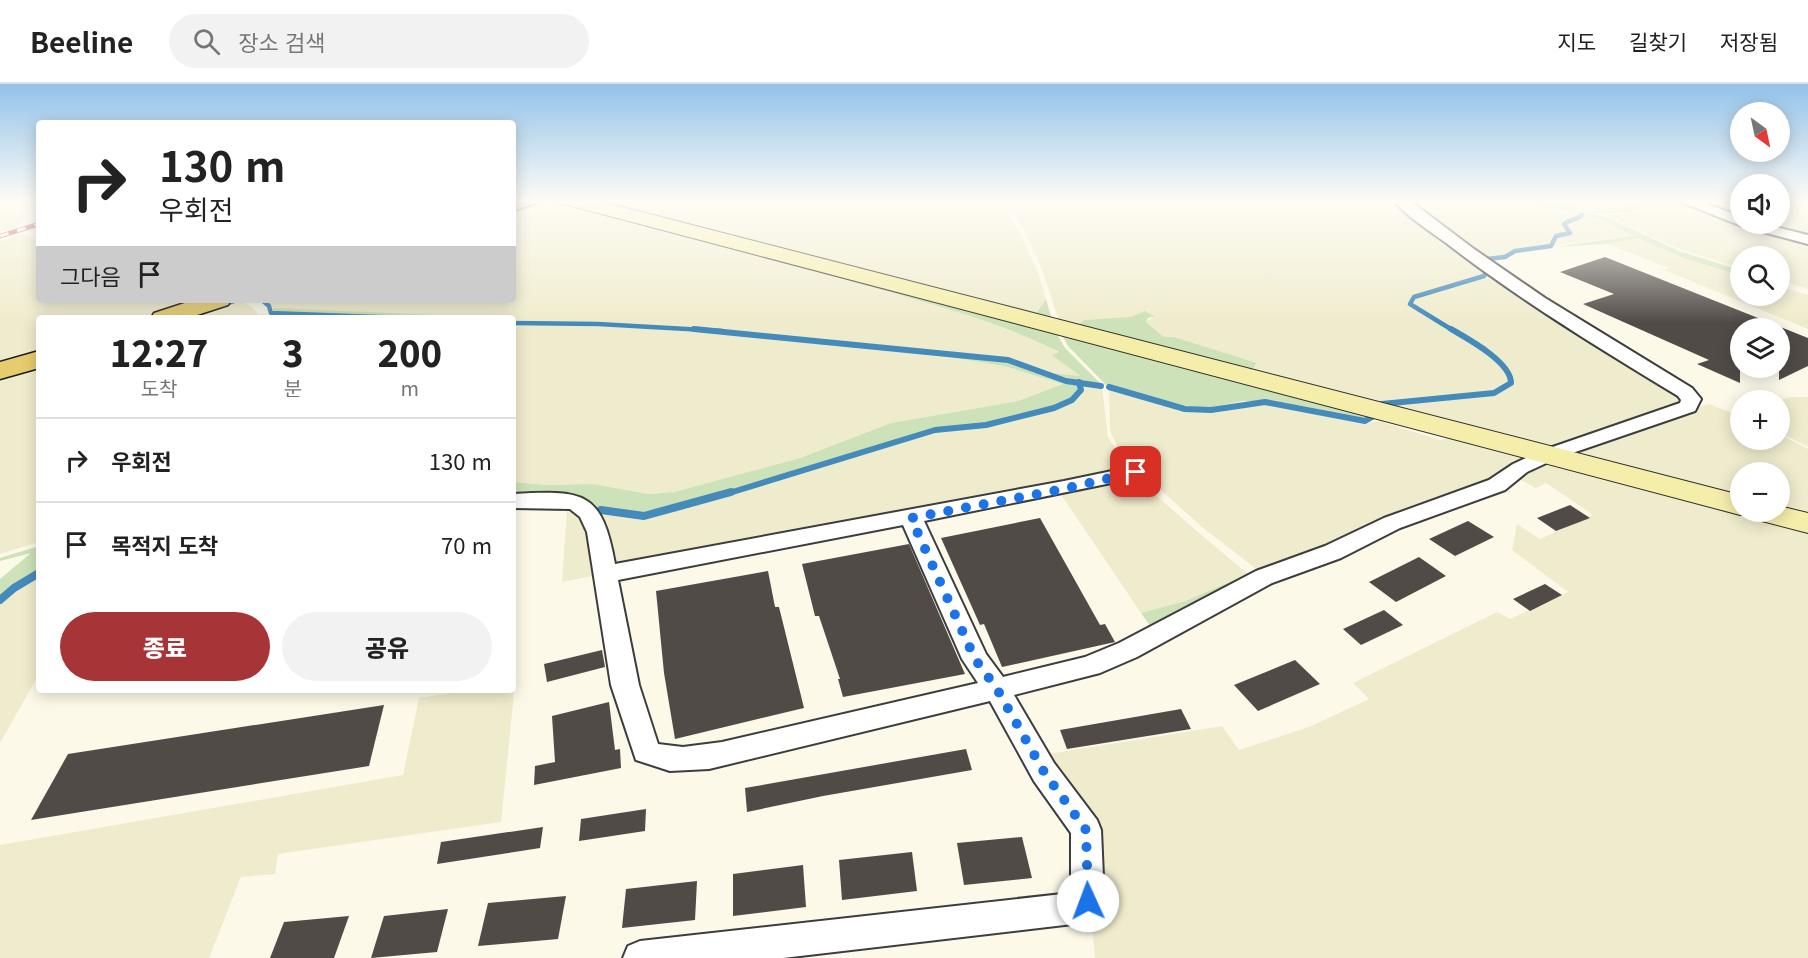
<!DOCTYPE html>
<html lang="ko">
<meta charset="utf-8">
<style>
body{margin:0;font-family:Georgia,"Noto Sans KR",serif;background:#f2f2f2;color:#222;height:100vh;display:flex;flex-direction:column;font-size:22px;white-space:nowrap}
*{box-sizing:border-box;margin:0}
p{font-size:20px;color:#767676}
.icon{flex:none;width:33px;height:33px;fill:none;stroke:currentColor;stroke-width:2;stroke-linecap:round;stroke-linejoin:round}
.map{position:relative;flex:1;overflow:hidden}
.details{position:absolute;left:36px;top:231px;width:480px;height:378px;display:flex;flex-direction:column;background:#fff;border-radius:6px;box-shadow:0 3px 15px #0003}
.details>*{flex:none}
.hud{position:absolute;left:36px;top:36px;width:480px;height:183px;border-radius:6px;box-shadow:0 3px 15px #0003;background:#fff;color:#222;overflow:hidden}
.needle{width:39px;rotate:147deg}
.controls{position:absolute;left:1730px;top:18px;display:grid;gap:12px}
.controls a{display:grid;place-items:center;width:60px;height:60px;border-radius:50%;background:#fff;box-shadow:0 3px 15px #0003;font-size:30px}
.pin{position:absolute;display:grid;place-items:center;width:51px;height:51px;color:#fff;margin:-26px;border-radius:12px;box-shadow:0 3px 9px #0006}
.me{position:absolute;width:66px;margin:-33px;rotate:358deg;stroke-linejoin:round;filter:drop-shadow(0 0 4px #0008)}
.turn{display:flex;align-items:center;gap:21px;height:126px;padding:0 24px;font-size:27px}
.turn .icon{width:78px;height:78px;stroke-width:2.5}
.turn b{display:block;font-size:42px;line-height:51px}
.then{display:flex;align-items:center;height:57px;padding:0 24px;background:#0003;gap:12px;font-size:22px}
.eta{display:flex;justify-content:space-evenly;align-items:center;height:102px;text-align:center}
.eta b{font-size:36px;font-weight:800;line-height:42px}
.action{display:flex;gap:12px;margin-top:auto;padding:12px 24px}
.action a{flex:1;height:69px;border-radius:36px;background:#a73437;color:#fff;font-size:24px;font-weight:800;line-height:69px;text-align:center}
.action a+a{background:#f2f2f2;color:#222}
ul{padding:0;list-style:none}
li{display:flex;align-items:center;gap:18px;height:84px;padding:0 24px;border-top:2px solid #e0e0e0}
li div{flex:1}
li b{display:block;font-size:22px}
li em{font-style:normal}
header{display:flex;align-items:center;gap:36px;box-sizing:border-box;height:84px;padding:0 30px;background:#fff;border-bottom:2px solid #e0e0e0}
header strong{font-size:28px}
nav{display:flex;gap:33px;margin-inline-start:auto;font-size:21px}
.search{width:420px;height:54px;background:#f2f2f2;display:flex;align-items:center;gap:15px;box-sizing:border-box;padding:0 21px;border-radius:33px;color:#767676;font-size:22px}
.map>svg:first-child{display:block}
.farmland{fill:#efeccd}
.green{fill:#cde2b8}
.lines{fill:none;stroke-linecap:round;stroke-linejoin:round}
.stream-far2{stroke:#448abb;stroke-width:4.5}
.stream-far1{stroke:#448abb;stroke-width:6}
.stream{stroke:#448abb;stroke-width:8}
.building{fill:#514b47}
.street-casing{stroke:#3d3d3d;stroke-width:4}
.secondary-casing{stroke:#2c2c2c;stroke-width:2}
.primary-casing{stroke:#1b1b1b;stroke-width:3}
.street{fill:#fff;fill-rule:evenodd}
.secondary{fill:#f5eeab;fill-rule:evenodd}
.primary{fill:#e7cc6e;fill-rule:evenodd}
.rail-casing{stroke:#a73437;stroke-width:4.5}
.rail{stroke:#fff;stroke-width:3;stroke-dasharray:9;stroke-linecap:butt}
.route{stroke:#1a73e8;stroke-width:10;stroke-dasharray:0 18}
</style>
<header>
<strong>Beeline</strong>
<div class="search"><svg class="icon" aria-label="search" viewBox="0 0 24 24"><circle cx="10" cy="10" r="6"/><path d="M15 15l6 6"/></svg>장소 검색</div>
<nav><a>지도</a><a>길찾기</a><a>저장됨</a></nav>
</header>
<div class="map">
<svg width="1808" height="874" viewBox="0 0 1808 874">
<rect width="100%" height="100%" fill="#fcf9e9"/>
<g class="farmland">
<path d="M0,116H37L35,124L19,142L0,148Z"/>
<path d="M602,116H995L1005,125L1019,146L1038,189L1046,215L1037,228L746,156Z"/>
<path d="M1002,116H1397L1486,186L1483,191L1413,212L1408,220L1474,260L1505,285L1509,298L1492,308L1380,318L1251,285L1256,279L1174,253H1164L1146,238L1153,233L1084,236L1079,240L1058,234L1043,187L1024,146L1010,123Z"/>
<path d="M1402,116H1522L1598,134L1635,152L1554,161L1557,153L1571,150L1570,143L1566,140L1577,138L1583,133L1580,131L1574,137H1564L1563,140L1566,143L1568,149L1554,152L1550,162L1514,167L1504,172L1485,174Z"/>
<path d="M1551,116H1647L1649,120L1632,119L1613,128H1605Z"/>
<path d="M1691,116H1740V134Z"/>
<path d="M1779,116H1808V152L1759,140H1779Z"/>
<path d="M544,117L817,187L976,232L1023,250L1060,269L1053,271L1081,293L1050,289L1008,275L729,246L318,227L273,224L265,216H513V126Z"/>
<path d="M1643,122L1679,123L1808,160V205L1779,196V172H1740V184L1679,165L1605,131L1635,129Z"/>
<path d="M22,150L39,157V216H196L139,234H39V266L0,279V157Z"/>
<path d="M1638,154L1686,175L1740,191V212H1779V202L1808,211V245L1664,186L1669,184L1607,160Z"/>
<path d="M1489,187L1682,311L1681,320L1553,365L1387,320L1495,309L1512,299L1508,285L1477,260L1411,220L1415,213L1485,192Z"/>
<path d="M240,217L252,223L258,230L257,234H189Z"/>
<path d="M513,239L729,248L918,268L1004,282L1064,300L1018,317L891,339L800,374L674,408L649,410L593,400L546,401L513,398Z"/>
<path d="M39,283V458L0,470V296Z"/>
<path d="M1081,299L1102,302L1108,353L1129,386L611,486L592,426L644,433L658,431L898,360L919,351L935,347L986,342L1020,332L1055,325L1066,321L1079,310L1083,306Z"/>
<path d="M1109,304L1190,326L1218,327L1261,320L1304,326L1366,339L1379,337L1440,356L1451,354L1522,373L1516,383L1491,401L1265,487L1255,484L1202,443L1122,371L1110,347Z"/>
<path d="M1791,313H1808V363L1779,348V317Z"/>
<path d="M1709,320L1740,332V356H1779V350L1808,365V429L1779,422V388H1740V412L1571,369Z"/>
<path d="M1539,379L1808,449V874H1095L1090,817L1088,744L1042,671L1222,642L1239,666L1309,643L1369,615L1353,599L1497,528L1510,535L1568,508L1512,466L1517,440L1540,455L1593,431L1546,399L1536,404L1515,393Z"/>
<path d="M1134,392L1199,449L1248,490L1185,517L1141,529L1060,409Z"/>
<path d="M567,425L579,426L591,444L598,491L562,498Z"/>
<path d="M39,491V590L0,659V521L25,499Z"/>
<path d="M513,600H515L501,738L278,770L275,790L241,793L209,874H0V761L403,691L419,614L471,606H513Z"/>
</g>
<g class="green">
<path d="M534,116H557L1054,245L1065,264L1101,300H1090L1050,289L1080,292L1052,271L1059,268C1001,238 941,223 879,205C771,174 662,147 554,119L544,117L513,123Z"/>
<path d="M582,116H602L746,156L1037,228L1046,215L1052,236Z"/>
<path d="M1522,116L1552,120L1535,116C1560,116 1585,130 1611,128C1625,126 1630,118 1648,120L1647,116H1679L1707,128L1678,122L1642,121L1629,129H1597L1560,122L1608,134L1679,167L1740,186V191L1686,175L1638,154L1607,160L1553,163L1634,152L1598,134Z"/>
<path d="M273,224L479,233L481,234L273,228Z"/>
<path d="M1145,227L1154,232L1148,234L1146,238L1164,253H1174L1257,279L1252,285L1553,365L1059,239L1058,234L1079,240L1084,236L1131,233Z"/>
<path d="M1060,248L1370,332L1361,335L1311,324L1263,317H1243L1206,324L1192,323L1146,312L1106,301L1068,262Z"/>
<path d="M918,268L1008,277L1076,298L1080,306L1071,316L1054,324L1019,331L985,341L934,346L897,359L658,429L645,431L601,426L583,417L513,412V398L546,401L593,400L649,410L674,408L800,374L891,339L1018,317L1063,300L1004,282Z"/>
<path d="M39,462V488L0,515V495L31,469L0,477V474Z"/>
<path d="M1248,490L1252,494L1151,543L1141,529L1185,517Z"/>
</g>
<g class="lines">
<g class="stream-far2">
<path d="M1486,178L1487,175L1505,173L1515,167L1551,162L1556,152L1570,149L1564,140C1568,136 1575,137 1582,131"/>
<path d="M262,216L269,222L271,229L403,234"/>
<path d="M222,221L237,216"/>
<path d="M513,239L598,240L722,247"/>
<path d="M1454,247L1410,220L1414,213L1484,192L1487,187"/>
</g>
<g class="stream-far1">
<path d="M694,245L1008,276L1066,297L1101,302"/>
<path d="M1109,303L1185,325L1211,326L1265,318L1365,337L1374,332"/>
<path d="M1382,320L1494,309L1511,299C1511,278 1468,255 1451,245"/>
<path d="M726,410L935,346L986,341L1054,324L1072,316L1081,306L1079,298"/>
</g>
<g class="stream">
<path d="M601,426L644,432L731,408"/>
<path d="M0,516L14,504L39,489"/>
</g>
</g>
<g class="building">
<path d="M1605,173L1808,254V282L1779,296V244H1740V299L1697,280L1709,276L1583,220L1614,210L1560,188Z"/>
<path d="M1570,421L1590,434L1556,447L1537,434Z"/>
<path d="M1040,434L1100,541L1105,540L1115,558L1002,583L984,540L980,541L941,454Z"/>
<path d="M1468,437L1494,453L1455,472L1429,455Z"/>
<path d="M909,460L965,590L843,613L838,595H840L819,532H815L802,480Z"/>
<path d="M1419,473L1446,492L1396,518L1369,498Z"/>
<path d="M768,487L775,523H779L804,624L675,655L664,589L656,507Z"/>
<path d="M1545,500L1562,511L1530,527L1513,515Z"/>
<path d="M1384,526L1403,541L1361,561L1343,545Z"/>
<path d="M602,566L605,583L547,598L544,580Z"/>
<path d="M1295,576L1320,600L1258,627L1234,601Z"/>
<path d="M609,618L615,666L620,665L621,684L534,701L535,682L555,678L552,632Z"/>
<path d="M384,621L369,682L31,736L68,670Z"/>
<path d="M1181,625L1191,645L1067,665L1060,646Z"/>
<path d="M966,665L972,686L823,712L747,728L745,704Z"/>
<path d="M646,725L645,747L579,757L581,735Z"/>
<path d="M543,743L540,764L437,780L441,758Z"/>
<path d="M1022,753L1032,794L964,801L957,759Z"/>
<path d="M912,768L917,807L842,816L839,776Z"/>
<path d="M803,781L806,823L733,832V790Z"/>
<path d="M697,797L695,836L622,844L626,805Z"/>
<path d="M566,812L558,855L478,862L488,819Z"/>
<path d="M448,825L437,868L371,874L384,832Z"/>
<path d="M349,832L334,874H270L284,838Z"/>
</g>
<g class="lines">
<defs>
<g id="street">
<path d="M1393,116H1409L1474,165L1545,214L1692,304L1701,315L1695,327L1555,375L1527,388L1505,406L1400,444L1341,474L1272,499L1137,573L1100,589L1014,611L1054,679L1097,736L1101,746L1104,817L1100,828L1073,840L783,874H623L628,862L640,857L1071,809V749L1034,697L990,617L709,685L670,687L636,676L611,601L587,448L580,433L570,425L513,424V410C584,406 602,407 615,480L1064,397L1136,382L1143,383L1147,388L1143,393L1136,394L924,437L986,570L1003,593L1085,573L1119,559L1256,487L1325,462L1384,434L1489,396L1513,380L1541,367L1680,319L1681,316L1678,312C1602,266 1525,219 1454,165C1435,150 1409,135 1393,116ZM903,441L962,575L978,599L722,658L683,663L658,660L639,601L618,496Z"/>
<path d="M1676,116H1696L1740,132V140H1764L1808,151V160L1744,143Z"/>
</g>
<path id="secondary" d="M562,116H595L1740,411V428H1779V422L1808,429V449L1754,435L1750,428L1740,431L1729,428L564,120Z"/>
<g id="primary">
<path d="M513,116H537L534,120L513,127Z"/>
<path d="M194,216H231L228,221L188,234H151L154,229Z"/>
<path d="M39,267V284L0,295V278Z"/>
</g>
</defs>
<use href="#street" class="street-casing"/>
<use href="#secondary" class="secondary-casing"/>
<use href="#primary" class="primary-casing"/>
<use href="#street" class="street"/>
<use href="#secondary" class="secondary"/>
<use href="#primary" class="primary"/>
<defs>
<path id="rail" d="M0,152L39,140"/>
</defs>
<use href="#rail" class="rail-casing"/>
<use href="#rail" class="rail"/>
</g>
<linearGradient id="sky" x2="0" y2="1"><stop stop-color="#93c2ea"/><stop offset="0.49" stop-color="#fefcf5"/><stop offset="1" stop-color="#fefcf5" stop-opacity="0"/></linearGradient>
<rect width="1808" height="239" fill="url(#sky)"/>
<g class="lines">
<path class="route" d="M1088,817L1086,746L1044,688L997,605L975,575L911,434L1064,405L1136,388"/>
</g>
</svg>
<div class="controls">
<a><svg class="needle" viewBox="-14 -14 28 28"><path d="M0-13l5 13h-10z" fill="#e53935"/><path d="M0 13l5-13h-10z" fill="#767676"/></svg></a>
<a><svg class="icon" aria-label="sound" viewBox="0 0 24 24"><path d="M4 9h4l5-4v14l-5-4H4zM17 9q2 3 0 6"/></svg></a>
<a><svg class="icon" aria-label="search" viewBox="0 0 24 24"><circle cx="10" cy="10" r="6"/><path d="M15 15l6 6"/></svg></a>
<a><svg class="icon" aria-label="layers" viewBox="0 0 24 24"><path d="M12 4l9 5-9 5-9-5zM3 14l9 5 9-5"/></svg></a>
<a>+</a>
<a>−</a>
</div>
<div class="pin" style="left:1136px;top:388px;background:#d93025"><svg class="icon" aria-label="arrive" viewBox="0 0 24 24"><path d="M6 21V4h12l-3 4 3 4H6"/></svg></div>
<svg class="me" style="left:1088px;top:817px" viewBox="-20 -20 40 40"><circle r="19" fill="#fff"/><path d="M0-13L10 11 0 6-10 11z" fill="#1a73e8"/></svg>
<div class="hud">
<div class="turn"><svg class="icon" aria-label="right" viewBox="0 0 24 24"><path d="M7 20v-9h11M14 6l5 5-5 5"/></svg><div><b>130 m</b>우회전</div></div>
<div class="then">그다음<svg class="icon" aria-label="arrive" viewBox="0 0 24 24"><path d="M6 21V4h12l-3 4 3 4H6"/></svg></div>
</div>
<section class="details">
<div class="eta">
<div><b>12:27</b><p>도착</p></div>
<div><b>3</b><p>분</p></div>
<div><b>200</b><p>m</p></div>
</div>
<ul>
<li><svg class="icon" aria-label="right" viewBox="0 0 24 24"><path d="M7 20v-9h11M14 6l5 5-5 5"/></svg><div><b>우회전</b></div><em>130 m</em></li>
<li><svg class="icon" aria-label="arrive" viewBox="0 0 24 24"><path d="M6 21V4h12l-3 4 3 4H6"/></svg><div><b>목적지 도착</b></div><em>70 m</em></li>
</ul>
<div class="action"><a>종료</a><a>공유</a></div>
</section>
</div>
